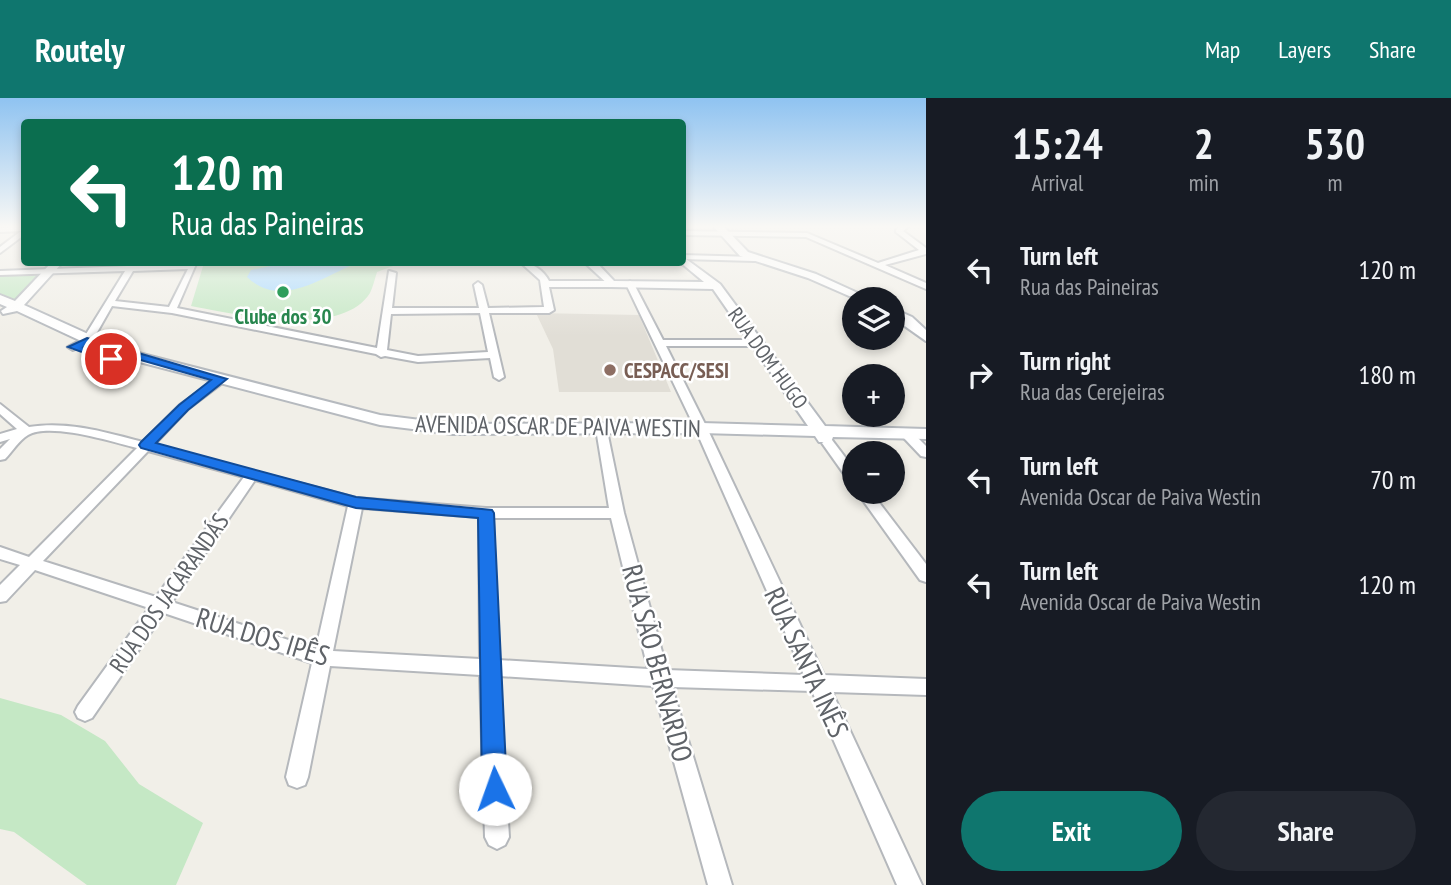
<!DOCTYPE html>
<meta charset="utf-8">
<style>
body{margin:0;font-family:"PT Sans Narrow",sans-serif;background:#242831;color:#f1f3f6;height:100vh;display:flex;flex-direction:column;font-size:26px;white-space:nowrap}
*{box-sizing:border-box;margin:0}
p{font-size:23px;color:#9ea1a6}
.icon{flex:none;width:38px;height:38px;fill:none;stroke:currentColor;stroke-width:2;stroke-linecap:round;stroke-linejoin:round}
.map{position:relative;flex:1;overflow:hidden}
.side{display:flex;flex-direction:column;background:#171b24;width:525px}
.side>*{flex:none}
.guide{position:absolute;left:21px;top:21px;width:665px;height:147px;border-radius:7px;box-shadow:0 4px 10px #0003;background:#0b6e4f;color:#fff;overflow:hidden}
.buttons{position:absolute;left:842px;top:189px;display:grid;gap:14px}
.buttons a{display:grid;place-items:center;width:63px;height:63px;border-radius:50%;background:#171b24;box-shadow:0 4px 10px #0003;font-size:35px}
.pin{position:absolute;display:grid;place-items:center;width:60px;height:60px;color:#fff;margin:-30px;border:4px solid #fff;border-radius:50%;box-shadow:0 2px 7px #0007}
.me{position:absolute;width:77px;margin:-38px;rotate:357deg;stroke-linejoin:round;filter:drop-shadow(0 0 5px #0008)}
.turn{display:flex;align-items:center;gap:24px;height:147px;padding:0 35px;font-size:32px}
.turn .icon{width:91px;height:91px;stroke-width:2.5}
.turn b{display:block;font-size:49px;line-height:60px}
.eta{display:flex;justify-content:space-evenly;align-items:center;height:119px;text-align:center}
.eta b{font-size:42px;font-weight:700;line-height:49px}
.action{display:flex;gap:14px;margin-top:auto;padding:14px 35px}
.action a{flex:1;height:80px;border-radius:42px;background:#0f766e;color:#fff;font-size:28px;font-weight:700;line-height:80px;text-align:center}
.action a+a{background:#242831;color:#f1f3f6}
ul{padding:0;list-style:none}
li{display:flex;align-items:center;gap:21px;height:105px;padding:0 35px}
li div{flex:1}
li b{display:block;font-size:26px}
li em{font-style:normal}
header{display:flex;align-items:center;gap:42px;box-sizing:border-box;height:98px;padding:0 35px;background:#0f766e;color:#fff}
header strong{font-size:33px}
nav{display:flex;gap:38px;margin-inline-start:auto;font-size:24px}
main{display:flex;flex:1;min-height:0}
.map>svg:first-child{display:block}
.education{fill:#e1ded6}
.green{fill:#c5e8c5}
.water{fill:#aadaff}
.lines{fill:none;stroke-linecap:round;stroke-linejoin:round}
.street-casing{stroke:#b5b8bc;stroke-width:4}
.secondary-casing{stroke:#b6babf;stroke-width:4}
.street{fill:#fff;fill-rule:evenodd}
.secondary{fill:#fff;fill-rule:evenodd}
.route{fill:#1a73e8;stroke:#114b97;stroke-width:2}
.leisure-dot{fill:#2e9e5b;stroke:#fff;stroke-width:2.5}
.education-dot{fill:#8d6e63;stroke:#fff;stroke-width:2.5}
.labels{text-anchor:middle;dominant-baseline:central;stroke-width:5;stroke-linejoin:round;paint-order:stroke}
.far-leisure-label{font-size:21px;font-weight:bold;fill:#27864d;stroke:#fff}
.far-street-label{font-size:21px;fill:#5f6368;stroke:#fff}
.far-education-label{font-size:21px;font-weight:bold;fill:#785e54;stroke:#fff;text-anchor:start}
.street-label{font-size:24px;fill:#5f6368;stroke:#fff}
.near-street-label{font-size:28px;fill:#5f6368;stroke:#fff}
</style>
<header>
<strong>Routely</strong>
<nav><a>Map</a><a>Layers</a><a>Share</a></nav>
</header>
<main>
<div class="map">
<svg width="926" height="787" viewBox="0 0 926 787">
<rect width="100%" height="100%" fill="#f1efe8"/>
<path class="education" d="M536,215L639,217L671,294H559L553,251Z"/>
<g class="green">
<path d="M204,165H401L377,174C375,180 373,189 370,195C341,241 235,216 191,208Z"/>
<path d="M39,177L15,203L0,196V178Z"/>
<path d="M0,600L61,617L105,643L139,686L203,725L176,787H87L14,734L0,731Z"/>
</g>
<path class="water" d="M339,164L352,167C318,182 279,210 247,179L251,172L285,165Z"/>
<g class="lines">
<defs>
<g id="street">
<path d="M901,128H909L903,133L926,150V156L885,167L926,185V191L806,139L682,137V133L807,135L878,165L919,152L896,134V132Z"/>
<path d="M24,129V137L0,155V149L21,133L0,134V130Z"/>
<path d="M682,157L755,159L759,161L755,163L682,161Z"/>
<path d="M130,164H138L136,168L196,166L177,210L377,250L389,173L396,175L392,210H479L474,187L478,184L482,187L488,210L544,209L540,182L520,164C532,164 544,173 549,183H611L615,186L611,189H549L554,212L549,215H489L504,279L499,282L494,279L490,260L418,264L385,258L381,259L376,256L172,215L112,208L91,245L73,252L68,249L83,241L125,173L0,177V173L128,168ZM188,171L169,209L115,203L133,173ZM480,215L488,254L418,258L387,252L391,216Z"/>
<path d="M630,183L634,186L663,242H759L764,245L759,248H666L707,330L824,577L926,581V597L832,594L922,787H897L812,593L672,589L732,787H708L653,588L499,578L509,739L505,747L497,751L489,747L485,739L480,577L330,568L308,679L305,687L297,690L289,687L286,679L312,565L164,515L92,620L85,623L78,620L75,614L78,608L149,510L35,472L6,503L0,504V487L20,467L0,461V449L29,459L137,350C113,344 50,324 28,337C19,342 12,354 5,361L0,362V351L10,341L0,344V336L17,331L0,316V306L29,329C69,323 104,334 143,344L180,307L221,278L225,279V283L188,311L154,347L356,400L486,410H609L596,331L602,327L606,328L624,415L667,572L804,577L695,330L626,186ZM148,353L244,379L156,499L43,463ZM255,382L348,408L316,551L172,504ZM362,410L479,419L480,561L333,553ZM493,420H611L648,571L498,562Z"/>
<path d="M907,332L911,333L926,348V359L921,358L903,339L901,336Z"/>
<path d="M828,341L832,342L854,371V384L849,383L822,345Z"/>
<path d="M857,394H871L926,466V484L920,482Z"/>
</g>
<g id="secondary">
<path d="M713,128H723L748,154L816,176L871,201H856L808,180L740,158Z"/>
<path d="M682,158L720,186L825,328L926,331V341L833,339L831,344H819L815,338L701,335L453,336L380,327L109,256L17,213L3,216L1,213L7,209L0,206V197L15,203L52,164H63L24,207L119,250L380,317L453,326L701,325L808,328L713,191L611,189L584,164H596L614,183L704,184L680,164H682Z"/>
<path d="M892,210L912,219L926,232V243L892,219Z"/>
</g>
</defs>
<use href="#street" class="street-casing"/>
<use href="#secondary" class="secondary-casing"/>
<use href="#street" class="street"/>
<use href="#secondary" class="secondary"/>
</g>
<linearGradient id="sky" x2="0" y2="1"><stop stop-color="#8fc3f1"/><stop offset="0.54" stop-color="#f9f8f5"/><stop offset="1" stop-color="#f9f8f5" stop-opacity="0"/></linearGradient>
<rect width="926" height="238" fill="url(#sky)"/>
<path class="route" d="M87,240L227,281L188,312L156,345L356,399L492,412L494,415L507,691L504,700L495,704L486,700L482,691L478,420L356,410L141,350L139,347L141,344L179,307L211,282L88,247L84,249L117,261L111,265L68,249Z"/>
<circle class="leisure-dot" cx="283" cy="194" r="7"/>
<circle class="education-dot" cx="610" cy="272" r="7"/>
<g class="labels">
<g class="far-leisure-label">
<text x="283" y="218">Clube dos 30</text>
</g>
<g class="far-street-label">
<text transform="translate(768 260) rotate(54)">RUA DOM HUGO</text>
</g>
<g class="far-education-label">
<text x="624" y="272">CESPACC/SESI</text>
</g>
<g class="street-label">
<text transform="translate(558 328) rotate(1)">AVENIDA OSCAR DE PAIVA WESTIN</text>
<text transform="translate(169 495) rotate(-55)">RUA DOS JACARANDÁS</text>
</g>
<g class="near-street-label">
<text transform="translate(263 538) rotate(17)">RUA DOS IPÊS</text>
<text transform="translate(807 564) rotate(65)">RUA SANTA INÊS</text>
<text transform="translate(658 565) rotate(75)">RUA SÃO BERNARDO</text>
</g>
</g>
</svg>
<div class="buttons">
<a><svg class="icon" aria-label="layers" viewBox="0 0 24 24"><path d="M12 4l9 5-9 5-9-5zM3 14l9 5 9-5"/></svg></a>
<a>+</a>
<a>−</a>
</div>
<div class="pin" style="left:111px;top:261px;background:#d93025"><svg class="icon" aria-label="arrive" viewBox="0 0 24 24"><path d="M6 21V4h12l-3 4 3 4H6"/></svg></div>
<svg class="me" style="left:495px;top:691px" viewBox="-20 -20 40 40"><circle r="19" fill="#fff"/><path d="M0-13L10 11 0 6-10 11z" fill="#1a73e8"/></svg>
<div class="guide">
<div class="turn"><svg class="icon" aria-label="left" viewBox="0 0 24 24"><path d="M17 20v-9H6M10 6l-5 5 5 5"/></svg><div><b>120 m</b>Rua das Paineiras</div></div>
</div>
</div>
<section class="side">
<div class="eta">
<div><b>15:24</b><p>Arrival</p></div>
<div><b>2</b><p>min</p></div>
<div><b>530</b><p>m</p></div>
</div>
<ul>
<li><svg class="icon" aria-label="left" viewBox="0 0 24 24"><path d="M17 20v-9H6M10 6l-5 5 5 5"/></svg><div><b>Turn left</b><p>Rua das Paineiras</p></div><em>120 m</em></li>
<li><svg class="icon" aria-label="right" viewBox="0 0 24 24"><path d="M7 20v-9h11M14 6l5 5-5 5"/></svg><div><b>Turn right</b><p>Rua das Cerejeiras</p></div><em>180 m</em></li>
<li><svg class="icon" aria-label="left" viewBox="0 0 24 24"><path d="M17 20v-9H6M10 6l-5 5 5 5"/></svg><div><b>Turn left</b><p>Avenida Oscar de Paiva Westin</p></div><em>70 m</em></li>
<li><svg class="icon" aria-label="left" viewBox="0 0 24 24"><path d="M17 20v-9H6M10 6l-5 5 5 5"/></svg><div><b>Turn left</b><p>Avenida Oscar de Paiva Westin</p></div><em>120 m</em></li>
</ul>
<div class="action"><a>Exit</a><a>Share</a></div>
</section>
</main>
